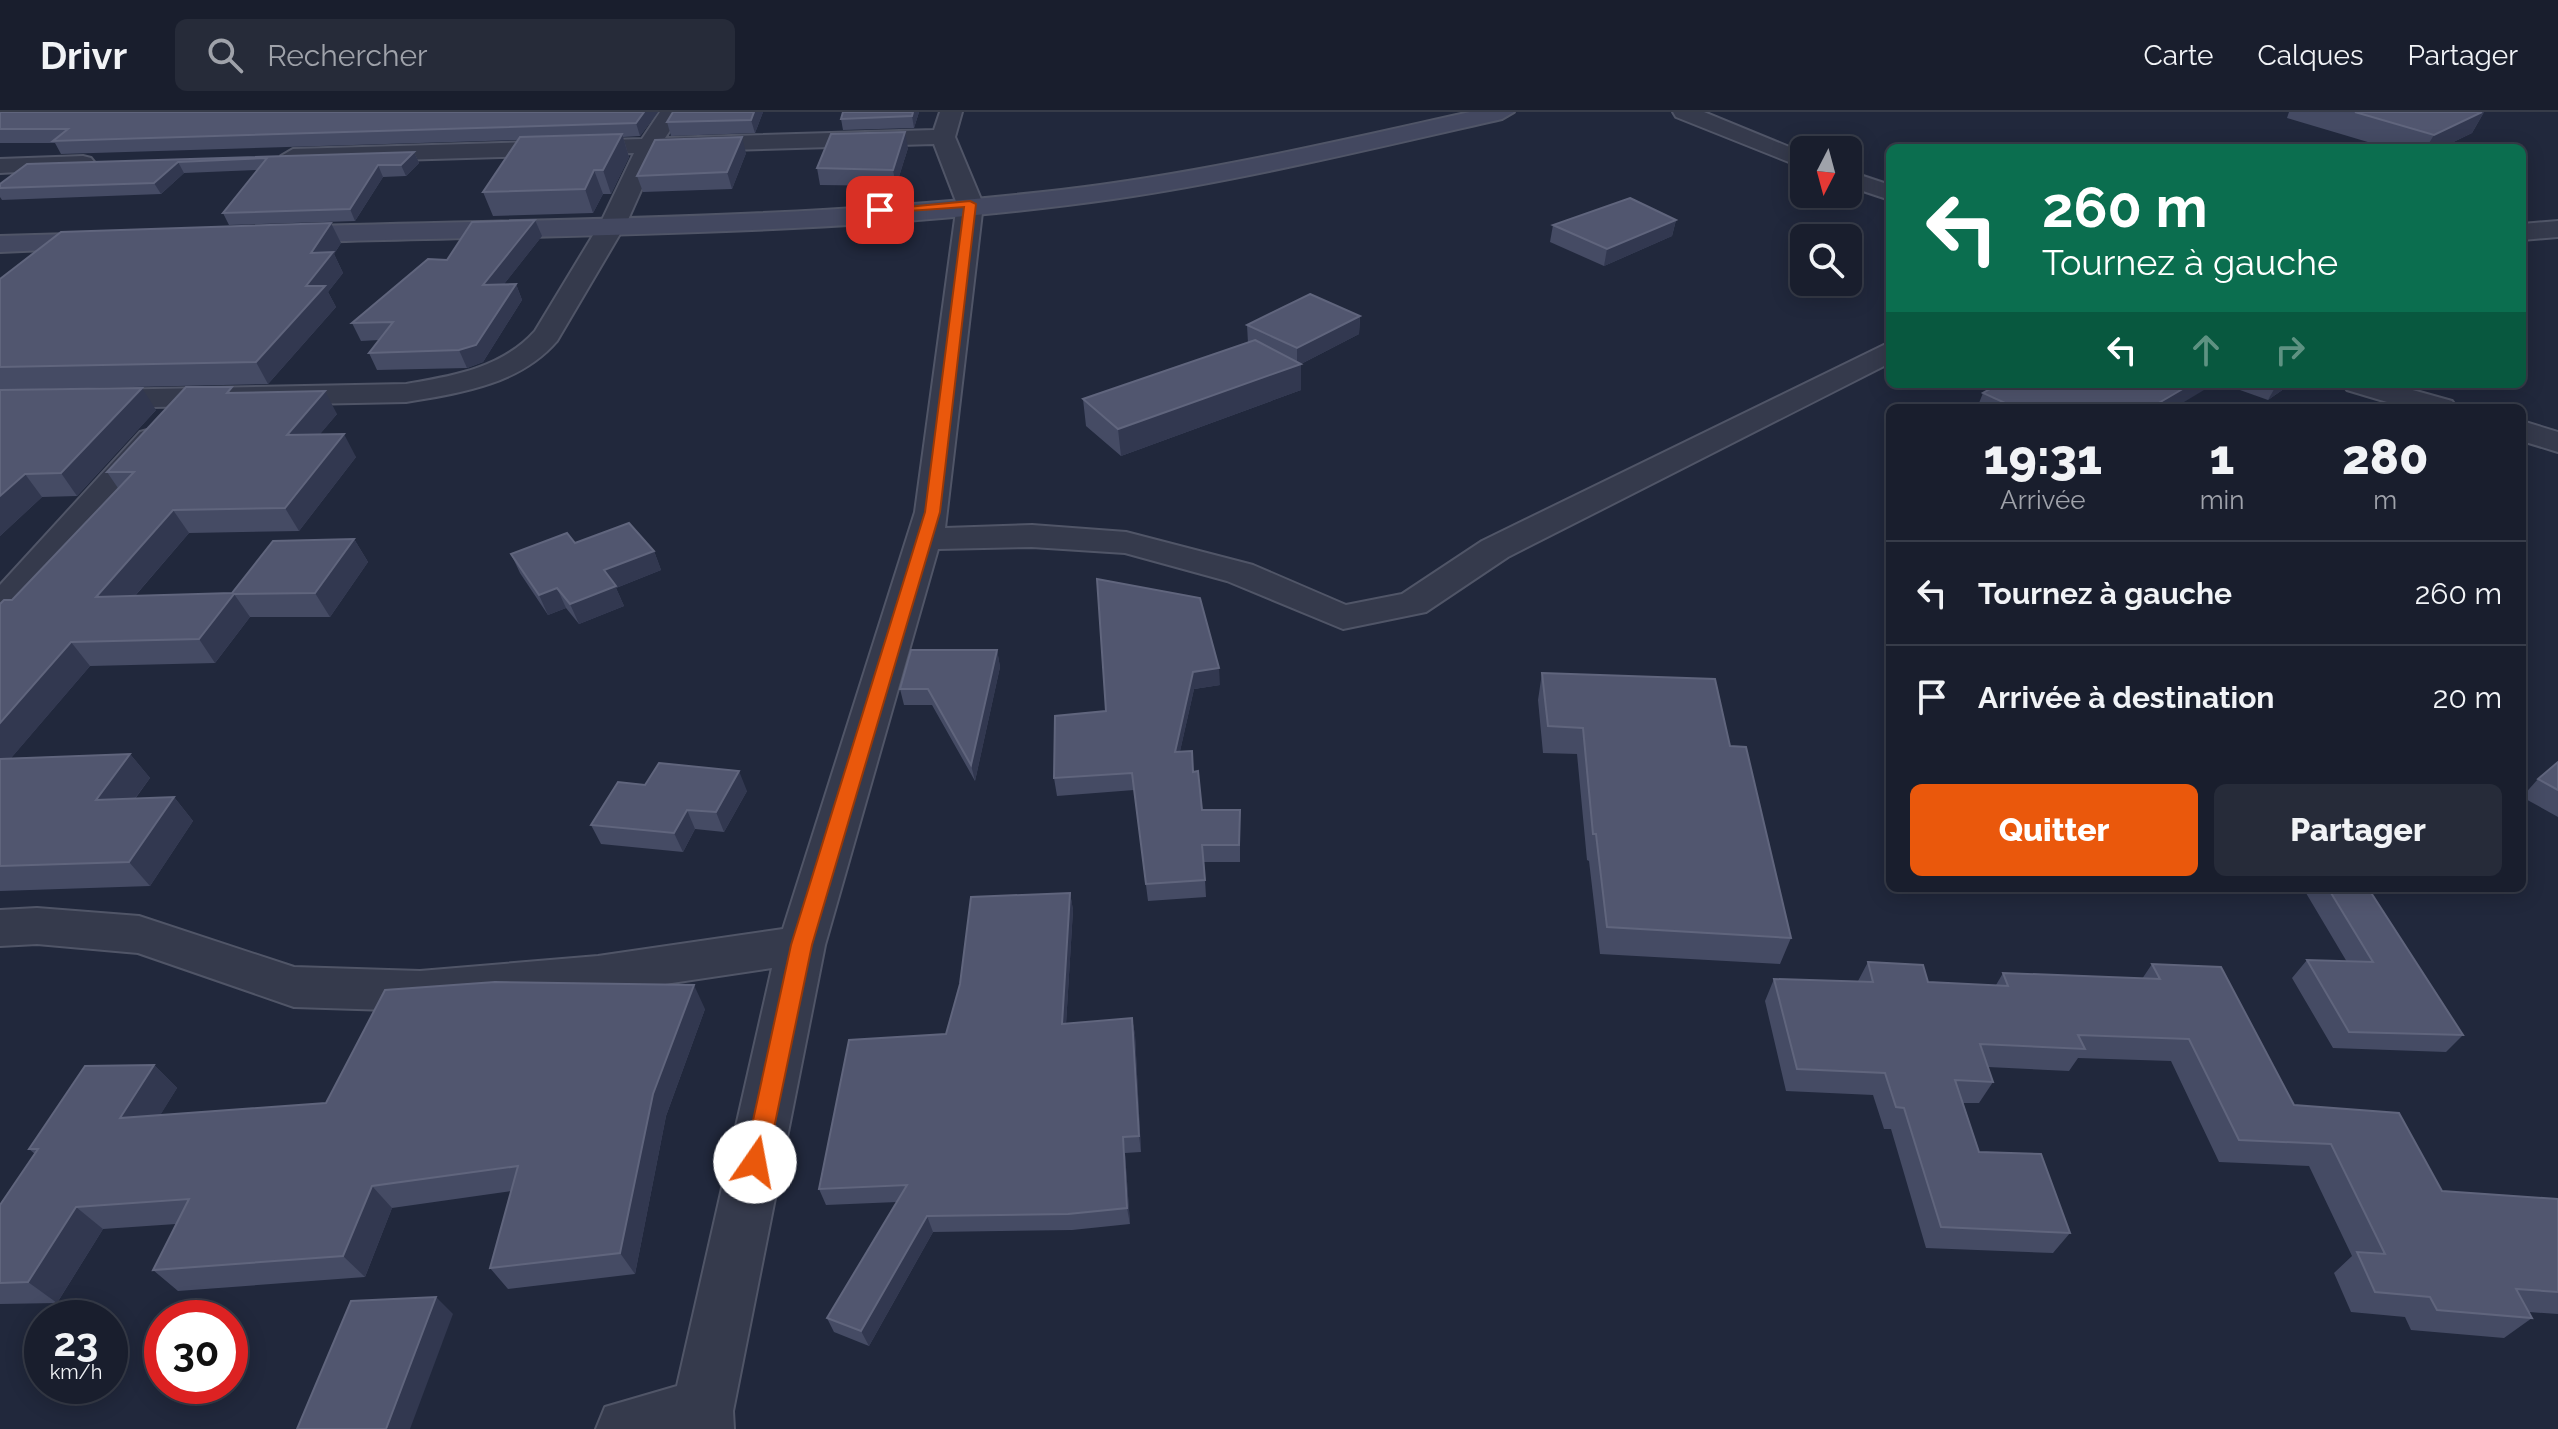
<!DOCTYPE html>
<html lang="fr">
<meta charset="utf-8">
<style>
body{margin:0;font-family:Raleway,sans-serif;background:#262b39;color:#f1f3f6;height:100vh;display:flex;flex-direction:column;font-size:30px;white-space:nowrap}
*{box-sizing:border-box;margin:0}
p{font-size:26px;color:#9fa2aa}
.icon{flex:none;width:44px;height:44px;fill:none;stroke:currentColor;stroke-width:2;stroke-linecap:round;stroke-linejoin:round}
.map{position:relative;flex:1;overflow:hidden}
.side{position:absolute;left:1886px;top:292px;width:640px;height:488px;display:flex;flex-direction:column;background:#191e2d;border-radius:12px;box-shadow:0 4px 20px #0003,0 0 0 2px #373c49}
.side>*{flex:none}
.top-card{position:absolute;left:1886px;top:32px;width:640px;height:244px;border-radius:12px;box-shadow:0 4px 20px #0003,0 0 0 2px #373c49;background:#0b6e4f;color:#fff;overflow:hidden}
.needle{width:52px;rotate:186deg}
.buttons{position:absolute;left:1790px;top:24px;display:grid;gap:16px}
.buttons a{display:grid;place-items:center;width:72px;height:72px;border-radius:12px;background:#191e2d;box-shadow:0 4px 20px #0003,0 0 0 2px #373c49;font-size:40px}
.speed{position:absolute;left:24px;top:1188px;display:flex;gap:16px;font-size:40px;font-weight:700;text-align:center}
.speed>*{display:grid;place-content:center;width:104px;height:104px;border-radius:50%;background:#191e2d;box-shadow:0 4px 20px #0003,0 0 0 2px #373c49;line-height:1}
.speed small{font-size:20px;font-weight:400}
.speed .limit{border:12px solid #d22;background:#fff;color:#111}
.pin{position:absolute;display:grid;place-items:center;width:68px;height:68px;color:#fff;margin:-34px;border-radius:16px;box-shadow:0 4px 12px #0006}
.me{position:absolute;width:88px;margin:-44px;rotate:12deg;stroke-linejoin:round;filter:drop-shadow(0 0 6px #0008)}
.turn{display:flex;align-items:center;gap:28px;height:168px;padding:0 24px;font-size:36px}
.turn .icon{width:104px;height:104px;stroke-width:2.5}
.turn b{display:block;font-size:56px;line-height:68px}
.lanes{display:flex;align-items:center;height:76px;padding:0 24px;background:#0003;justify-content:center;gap:40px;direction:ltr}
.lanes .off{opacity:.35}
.eta{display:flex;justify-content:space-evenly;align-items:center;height:136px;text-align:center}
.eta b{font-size:48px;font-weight:800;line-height:56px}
.action{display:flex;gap:16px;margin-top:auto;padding:16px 24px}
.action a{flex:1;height:92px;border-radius:12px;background:#ea580c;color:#fff;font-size:32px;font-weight:800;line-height:92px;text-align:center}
.action a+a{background:#262b39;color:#f1f3f6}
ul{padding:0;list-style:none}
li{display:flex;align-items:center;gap:24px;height:104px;padding:0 24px;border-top:2px solid #373c49}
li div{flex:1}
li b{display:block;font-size:30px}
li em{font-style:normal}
header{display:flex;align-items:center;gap:48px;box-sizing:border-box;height:112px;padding:0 40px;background:#191e2d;border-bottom:2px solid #373c49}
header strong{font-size:38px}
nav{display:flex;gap:44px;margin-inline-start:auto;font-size:28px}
.search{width:560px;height:72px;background:#262b39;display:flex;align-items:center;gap:20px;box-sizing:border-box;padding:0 28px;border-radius:12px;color:#9fa2aa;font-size:30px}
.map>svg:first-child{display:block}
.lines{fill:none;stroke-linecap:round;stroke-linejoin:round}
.minor-casing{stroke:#505567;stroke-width:4}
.secondary-casing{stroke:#505567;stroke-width:4}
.minor{fill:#353a4c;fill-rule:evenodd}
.secondary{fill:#434860;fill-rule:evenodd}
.wall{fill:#454b64}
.shaded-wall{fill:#323850}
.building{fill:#51566f;stroke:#60657d;stroke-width:2}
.route{fill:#ea580c;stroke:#983908;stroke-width:2}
</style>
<header>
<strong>Drivr</strong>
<div class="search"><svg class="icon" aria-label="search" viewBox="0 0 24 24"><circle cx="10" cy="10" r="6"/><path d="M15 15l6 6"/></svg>Rechercher</div>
<nav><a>Carte</a><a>Calques</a><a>Partager</a></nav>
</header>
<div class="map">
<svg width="2558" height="1317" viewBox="0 0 2558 1317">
<rect width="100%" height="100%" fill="#21283c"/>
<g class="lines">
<defs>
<g id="minor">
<path d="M660,0H682L665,26L934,18L940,0H962L955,25L983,92L945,416L1032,413L1126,420L1253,453L1346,493L1402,482L1482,429L1890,230V251L1508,445L1426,500L1343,517L1227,469L1125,441L1032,435L938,437L825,833L733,1299L734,1317H596L605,1295L677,1274L772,856L598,882L420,899L294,895L138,841L37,832L0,834V798L37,796L139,804L294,855L420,859L598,844L783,817L915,400L957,92L934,32L658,40L627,110L557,229C519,273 460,281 406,290L0,298V280L406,272C453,264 502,256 535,219L601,110L634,41L293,51L281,44L293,37L642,27Z"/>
<path d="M1673,0H1704L1804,41V56L1676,5Z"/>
<path d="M83,44L91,46L95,51L91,56L0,61V47Z"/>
<path d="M1848,59L1890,73V88L1848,74Z"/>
<path d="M2558,109V125L2522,128V112Z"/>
<path d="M2343,272H2391L2452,289L2457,296H2407L2347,278Z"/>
<path d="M2522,309L2558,320V340L2522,329Z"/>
<path d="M151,317L162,320L167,327L162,334L13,504L0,508V473L140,320Z"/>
</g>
<g id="secondary">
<path d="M1470,0H1514L1502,7C1373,36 1244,68 1113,87C837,126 555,122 277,131L267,129L263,123L267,117L277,115C538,107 801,108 1061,78C1199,62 1334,30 1470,0Z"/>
<path d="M105,121L115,123L119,129L115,135L0,140V124Z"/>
</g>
</defs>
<use href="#minor" class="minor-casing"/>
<use href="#secondary" class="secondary-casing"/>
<use href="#minor" class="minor"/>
<use href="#secondary" class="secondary"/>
</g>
<g class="wall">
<path d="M0,0H658L640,24L623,25L629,45L611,82H603L593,101L493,104L483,80L519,28L61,42L55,31H0Z"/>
<path d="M673,0H763L755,21L671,24L667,10Z"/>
<path d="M843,0H919L914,16L843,18L841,7Z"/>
<path d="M2289,0H2484L2472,21L2441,36H2388L2287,6Z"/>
<path d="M908,36L896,74L820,73L817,56Z"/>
<path d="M414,40L419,51L406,64L383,65L355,109L229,113L223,101L258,58L184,61L161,82L2,88L0,85V72L27,52Z"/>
<path d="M746,41L732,77L643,80L637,64Z"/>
<path d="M535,108L542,124L504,172H516L522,188L483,250L467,256L377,258L369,241L379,228L361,229L352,211L447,148Z"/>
<path d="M1676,108L1672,124L1604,154L1550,130L1553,113Z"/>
<path d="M341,131L334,142L343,161L328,180L336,195L268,272L0,278V167Z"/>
<path d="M1360,204L1359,222L1301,252V278L1121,344L1086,314L1083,287L1248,231L1247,213Z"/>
<path d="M2223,272H2291L2268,288Z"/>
<path d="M0,278L156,298L77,384L42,385L0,424Z"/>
<path d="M236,281L337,302L319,323L356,345L299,419L189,421L135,484L232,481L354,427L368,450L330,505H250L215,551L90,554L11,646L130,642L150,666L135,687L174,685L193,709L150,774L0,779V492L12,488L118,376L107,360Z"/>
<path d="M1983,281L2174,296H1977Z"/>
<path d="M575,431L654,439L661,458L616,476L624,494L579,512L566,496L548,503L520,461L511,442Z"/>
<path d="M1097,467L1220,573L1194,577L1180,639L1193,660L1202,698H1240V750H1204L1206,785L1148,789L1134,678L1057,684L1054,666L1106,599Z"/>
<path d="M997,538L1000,555L975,669L932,593H904L900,577Z"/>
<path d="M1542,561L1730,634L1791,826L1780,852L1600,842L1589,749L1587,748L1577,642L1543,641L1538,588Z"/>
<path d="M2558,650V705L2522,685L2538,667Z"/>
<path d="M645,673L747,679L724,720L695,717L683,740L601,732L591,713Z"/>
<path d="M2303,776H2368L2463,923L2446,940L2333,936L2292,866L2307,848L2347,850Z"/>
<path d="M1070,781L1073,798L1066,912L1132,906L1135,923L1141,1040L1125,1041L1130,1112L1072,1118L933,1120L869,1234L834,1220L827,1206L897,1090L826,1093L819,1077Z"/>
<path d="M1868,850L1928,870L1996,873L2003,861L2142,867L2152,852L2294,993L2442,1079L2558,1087V1202L2529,1200L2532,1206L2504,1226L2411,1218L2405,1205L2351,1200L2334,1161L2352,1144L2309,1054L2219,1050L2171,949L2078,946L2069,959L1988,955L1993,970L1979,991H1963L1979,1040L2070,1121L2053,1141L1926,1136L1891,1017H1884L1873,983L1786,979L1765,889L1774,867L1858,869Z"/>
<path d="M705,897L666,1004L635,1162L508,1177L490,1156L512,1079L392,1096L365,1165L178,1179L153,1158L176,1112L103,1117L57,1191L0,1192V1093L35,1042L29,1037L154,953L177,976L160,1003L326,991Z"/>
</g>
<g class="shaded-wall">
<path d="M644,0H658L640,24L636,11Z"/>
<path d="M754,0H763L755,21L751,8Z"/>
<path d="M913,0H919L914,16L912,4Z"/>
<path d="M2482,0H2484L2472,21L2441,36H2426L2434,23Z"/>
<path d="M905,20L908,36L896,74L893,58Z"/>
<path d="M622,22L629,45L611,82L603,58Z"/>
<path d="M742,25L746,41L732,77L727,60Z"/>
<path d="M414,40L419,51L406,64L401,53Z"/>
<path d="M178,50L184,61L161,82L154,71Z"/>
<path d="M378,53L383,65L355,109L350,97Z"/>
<path d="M594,58L603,82L593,101L585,77Z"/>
<path d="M535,108L542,124L490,190L483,173Z"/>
<path d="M1676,108L1672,124L1604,154L1607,137Z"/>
<path d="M331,111L341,131L334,142L343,161L328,180L336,195L268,272L256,250L306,174L311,141Z"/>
<path d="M516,172L522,188L483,250L467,256L459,238Z"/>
<path d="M1360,204L1359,222L1301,252V278L1121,344L1118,317L1297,253V236Z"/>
<path d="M2191,272H2214L2174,296H2150Z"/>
<path d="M2277,272H2291L2268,288Z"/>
<path d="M142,276L156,298L77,384L61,361Z"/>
<path d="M325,279L337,302L300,346L287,323Z"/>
<path d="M344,322L356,345L299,419L285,396Z"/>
<path d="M25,362L42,385L0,424V384Z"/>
<path d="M173,398L189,421L114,508L96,485Z"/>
<path d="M354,427L368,450L330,505L315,481Z"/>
<path d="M654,439L661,458L616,476L624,494L579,512L570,492L604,458Z"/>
<path d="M557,476L566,496L548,503L539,483Z"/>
<path d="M234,482L250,505L215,551L199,527Z"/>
<path d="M71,530L90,554L0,659V611Z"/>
<path d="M997,538L1000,555L975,669L971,653Z"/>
<path d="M1219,556L1220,573L1194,577L1176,657L1175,640L1193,560Z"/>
<path d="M130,642L150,666L116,712L96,688Z"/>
<path d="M739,659L747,679L724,720L716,700Z"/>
<path d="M174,685L193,709L150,774L129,750Z"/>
<path d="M687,698L695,717L683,740L674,721Z"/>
<path d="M1070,781L1073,798L1065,929L1062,912Z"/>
<path d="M694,873L705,897L666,1004L635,1162L620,1141L653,982Z"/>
<path d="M1132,906L1135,923L1141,1040L1139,1024Z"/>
<path d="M154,953L177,976L145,1028L120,1006Z"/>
<path d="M1123,1025L1125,1041L1130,1112L1127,1096Z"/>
<path d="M372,1074L392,1096L365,1165L343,1144Z"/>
<path d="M76,1095L103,1117L57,1191L28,1170Z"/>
<path d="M927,1104L933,1120L869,1234L861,1219Z"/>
<path d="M436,1185L453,1202L410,1317H386Z"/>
</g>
<g class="building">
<path d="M0,0H644L636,11L53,29L68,17H0Z"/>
<path d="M673,0H754L751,8L667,10Z"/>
<path d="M843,0H913L912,4L841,7Z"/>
<path d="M2355,0H2482L2434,23Z"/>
<path d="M905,20L893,58L817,56L831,22Z"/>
<path d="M622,22L603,58H594L585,77L483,80L520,25Z"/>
<path d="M742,25L727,60L637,64L655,28Z"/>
<path d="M414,40L401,53H378L350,97L223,101L267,46L178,50L154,71L0,76V72L27,52Z"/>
<path d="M1630,86L1676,108L1607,137L1553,113Z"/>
<path d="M535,108L483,173L516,172L476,233L459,238L369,241L393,210L352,211L428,147L447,148L472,110Z"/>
<path d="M331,111L311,141L333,140L306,174H325L256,250L0,255V167L61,120Z"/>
<path d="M1310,182L1360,204L1297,236L1247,213Z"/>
<path d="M1255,228L1301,252L1118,317L1083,287Z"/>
<path d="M1999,272H2191L2150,296H2016L1983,281Z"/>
<path d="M186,275H232L227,281L325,279L287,323L344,322L285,396L173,398L96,485L232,481L273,429L354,427L315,481L234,482L199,527L71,530L0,611V492L4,488H12L134,360H107Z"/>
<path d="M142,276L61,361L25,362L0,384V278Z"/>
<path d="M629,411L654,439L604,458L616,474L570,492L557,476L539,483L511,442L567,421L575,431Z"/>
<path d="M1097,467L1200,486L1219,556L1193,560L1175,640L1192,639L1193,660L1198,659L1202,698H1240L1239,733H1202L1205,768L1146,772L1132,661L1054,666L1055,604L1106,599Z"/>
<path d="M911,538H997L971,653L928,577H900Z"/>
<path d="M1542,561L1715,567L1730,634L1746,635L1791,826L1607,815L1596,722H1593L1583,616L1548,614Z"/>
<path d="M130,642L96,688L174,685L129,750L0,754V647Z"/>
<path d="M2558,650V678L2538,667Z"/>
<path d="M659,651L739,659L716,700L687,698L674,721L591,713L618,670L645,673Z"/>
<path d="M2328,776H2368L2463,923L2349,920L2307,848L2373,850Z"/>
<path d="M1070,781L1062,912L1132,906L1139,1024L1123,1025L1127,1096L1068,1102L927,1104L861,1219L827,1206L907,1073L819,1077L849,928L946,922L960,872L971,785Z"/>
<path d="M1868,850L1923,853L1928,870L2008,874L2003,861L2160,867L2152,852L2221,855L2294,993L2399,1001L2442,1079L2558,1087V1180L2516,1177L2532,1206L2437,1198L2430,1185L2375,1180L2357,1140L2385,1142L2331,1032L2239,1028L2189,927L2078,923L2085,937L1980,932L1993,970L1955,968L1979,1040L2041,1042L2070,1121L1941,1115L1904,996L1896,995L1885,961L1797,957L1774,867L1873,870Z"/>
<path d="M495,870L694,873L653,982L620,1141L490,1156L518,1054L372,1074L343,1144L153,1158L189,1087L76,1095L28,1170L0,1171V1093L38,1037H29L85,954L154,953L120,1006L326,991L385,878Z"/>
<path d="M436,1185L386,1317H297L351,1189Z"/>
</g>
<path class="route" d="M970,89L976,92L940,400L812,833L767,1050L763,1058L755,1061L747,1058L744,1050L791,833L925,400L964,95L880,101L875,98Z"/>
</svg>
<div class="buttons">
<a><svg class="needle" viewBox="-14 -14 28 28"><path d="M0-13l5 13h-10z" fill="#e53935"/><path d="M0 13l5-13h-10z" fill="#9fa2aa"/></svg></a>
<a><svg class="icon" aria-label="search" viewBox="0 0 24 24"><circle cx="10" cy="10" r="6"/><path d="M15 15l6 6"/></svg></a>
</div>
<div class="speed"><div>23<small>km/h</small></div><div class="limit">30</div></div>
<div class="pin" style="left:880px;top:98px;background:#d93025"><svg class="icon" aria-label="arrive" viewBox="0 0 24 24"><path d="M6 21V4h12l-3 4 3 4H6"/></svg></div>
<svg class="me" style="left:755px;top:1050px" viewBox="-20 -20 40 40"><circle r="19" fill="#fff"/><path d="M0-13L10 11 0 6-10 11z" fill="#ea580c"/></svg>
<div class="top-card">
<div class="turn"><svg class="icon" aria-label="left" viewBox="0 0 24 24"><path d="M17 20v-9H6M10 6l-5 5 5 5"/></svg><div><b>260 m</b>Tournez à gauche</div></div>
<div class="lanes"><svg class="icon" aria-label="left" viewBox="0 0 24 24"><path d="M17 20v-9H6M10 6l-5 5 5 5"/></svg><svg class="icon off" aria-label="ahead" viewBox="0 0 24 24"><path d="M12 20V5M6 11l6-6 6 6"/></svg><svg class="icon off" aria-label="right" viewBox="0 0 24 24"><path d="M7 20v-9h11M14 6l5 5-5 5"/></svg></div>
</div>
<section class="side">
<div class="eta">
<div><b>19:31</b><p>Arrivée</p></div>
<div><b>1</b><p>min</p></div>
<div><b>280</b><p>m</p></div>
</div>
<ul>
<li><svg class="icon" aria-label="left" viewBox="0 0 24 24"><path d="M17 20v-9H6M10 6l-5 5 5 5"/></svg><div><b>Tournez à gauche</b></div><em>260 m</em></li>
<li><svg class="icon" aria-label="arrive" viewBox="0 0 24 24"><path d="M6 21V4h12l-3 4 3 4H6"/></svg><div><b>Arrivée à destination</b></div><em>20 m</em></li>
</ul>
<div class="action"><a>Quitter</a><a>Partager</a></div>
</section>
</div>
